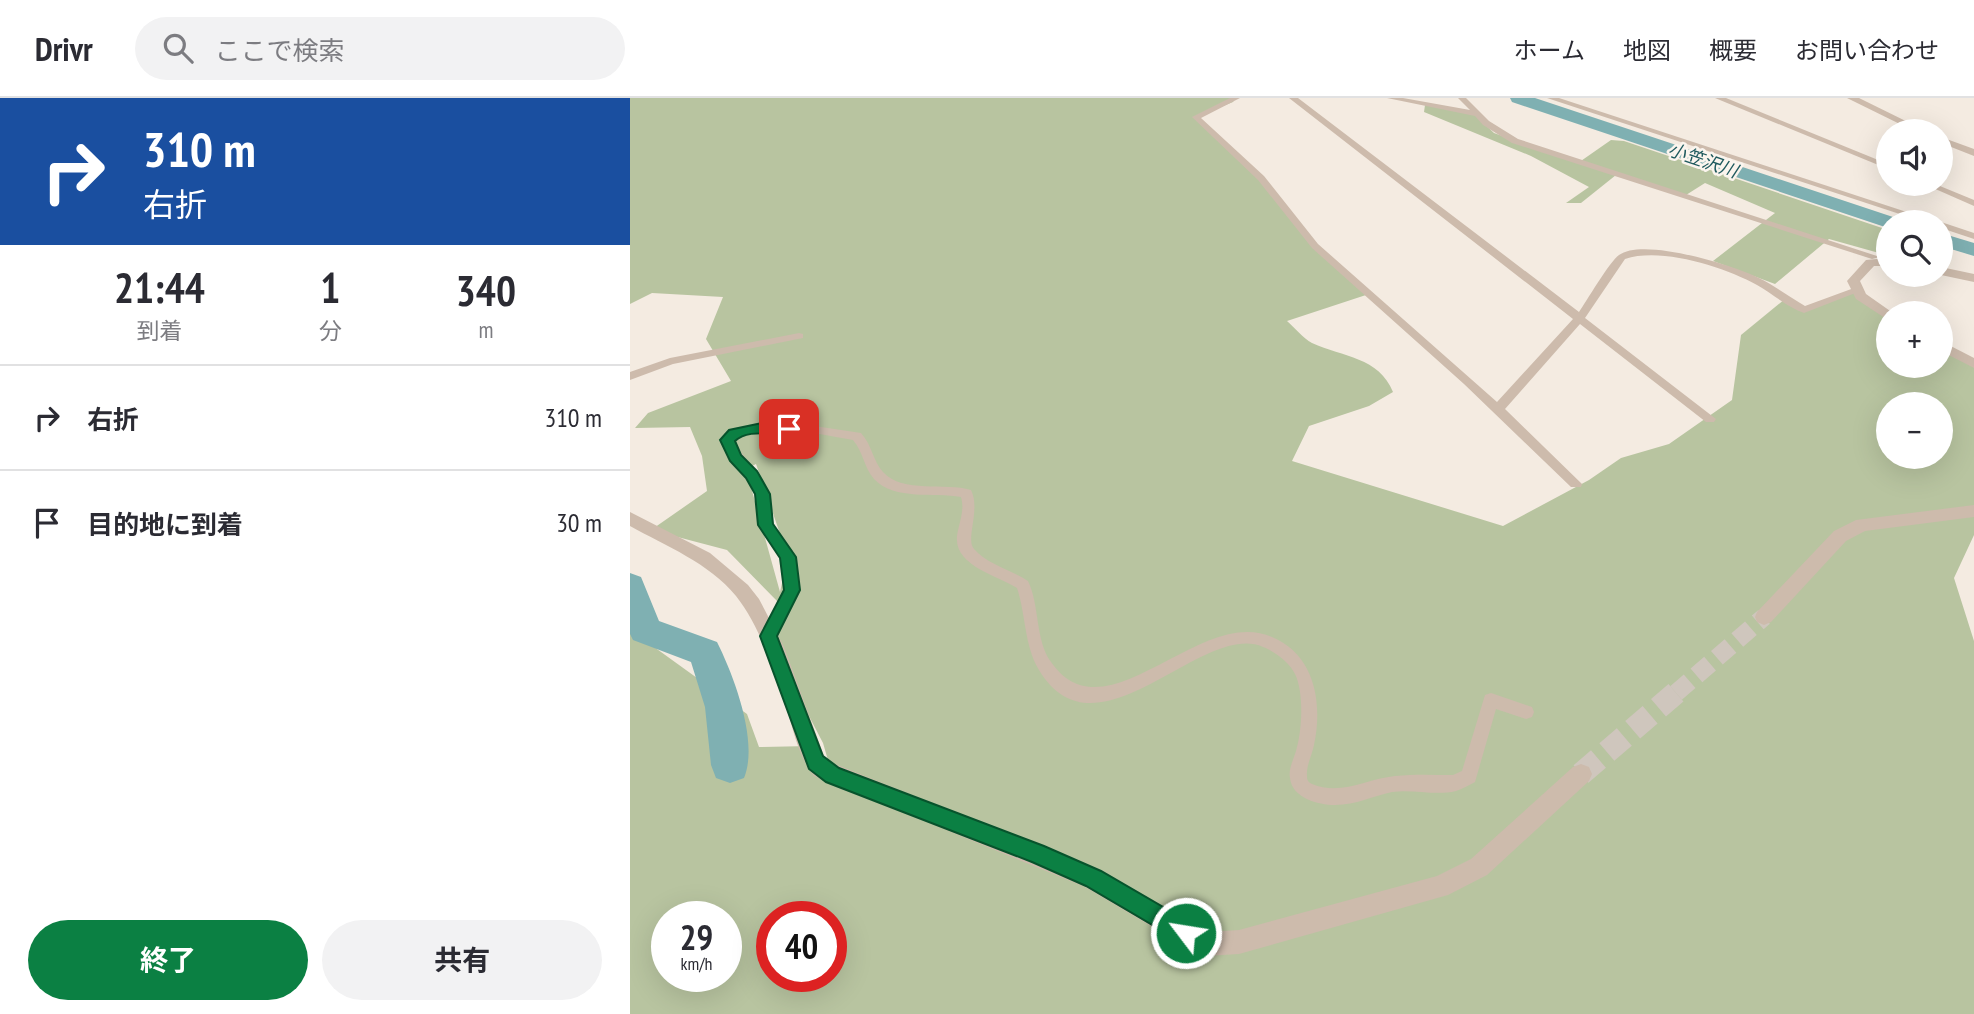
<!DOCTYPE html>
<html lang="ja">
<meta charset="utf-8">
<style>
body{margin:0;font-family:"PT Sans Narrow","Noto Sans JP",sans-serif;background:#f2f2f3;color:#2b2b33;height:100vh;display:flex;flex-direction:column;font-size:26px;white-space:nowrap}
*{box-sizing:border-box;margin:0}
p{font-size:23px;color:#7c7c81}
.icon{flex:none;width:38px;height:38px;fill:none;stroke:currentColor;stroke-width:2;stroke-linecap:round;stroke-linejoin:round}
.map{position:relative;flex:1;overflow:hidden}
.sheet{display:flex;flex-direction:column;background:#fff;width:630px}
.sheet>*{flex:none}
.hud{background:#1a4fa0;color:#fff;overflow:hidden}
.buttons{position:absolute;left:1246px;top:21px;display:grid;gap:14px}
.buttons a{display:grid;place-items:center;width:77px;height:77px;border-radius:50%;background:#fff;box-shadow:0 7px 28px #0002;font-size:35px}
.speed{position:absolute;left:21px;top:803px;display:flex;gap:14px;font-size:35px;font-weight:700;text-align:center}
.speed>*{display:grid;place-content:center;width:91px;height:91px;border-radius:50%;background:#fff;box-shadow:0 7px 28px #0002;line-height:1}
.speed small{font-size:18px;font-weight:400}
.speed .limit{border:10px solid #d22;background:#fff;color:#111}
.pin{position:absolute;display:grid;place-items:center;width:60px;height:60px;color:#fff;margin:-30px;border-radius:14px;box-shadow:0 4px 10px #0006}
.me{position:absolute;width:77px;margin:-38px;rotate:301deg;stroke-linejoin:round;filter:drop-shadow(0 0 5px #0008)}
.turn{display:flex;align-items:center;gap:24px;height:147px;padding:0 28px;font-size:32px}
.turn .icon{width:91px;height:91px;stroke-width:2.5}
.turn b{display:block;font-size:49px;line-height:60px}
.eta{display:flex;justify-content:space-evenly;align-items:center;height:119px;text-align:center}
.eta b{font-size:42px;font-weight:700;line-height:49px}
.primary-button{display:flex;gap:14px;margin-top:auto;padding:14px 28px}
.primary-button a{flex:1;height:80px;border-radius:42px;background:#0b8043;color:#fff;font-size:28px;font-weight:700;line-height:80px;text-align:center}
.primary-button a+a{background:#f2f2f3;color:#2b2b33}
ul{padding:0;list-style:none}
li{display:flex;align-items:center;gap:21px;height:105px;padding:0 28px;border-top:2px solid #e1e1e2}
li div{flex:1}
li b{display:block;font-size:26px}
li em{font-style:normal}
header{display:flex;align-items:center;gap:42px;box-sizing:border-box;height:98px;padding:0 35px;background:#fff;border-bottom:2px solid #e1e1e2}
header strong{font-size:33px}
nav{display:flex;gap:38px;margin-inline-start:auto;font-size:24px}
.search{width:490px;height:63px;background:#f2f2f3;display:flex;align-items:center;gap:18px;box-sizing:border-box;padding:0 24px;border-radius:38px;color:#7c7c81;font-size:26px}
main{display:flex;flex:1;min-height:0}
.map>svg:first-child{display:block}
.green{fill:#b8c4a0;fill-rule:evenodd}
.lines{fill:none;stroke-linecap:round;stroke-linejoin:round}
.river{fill:#7fb0b2;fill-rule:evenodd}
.tertiary-tunnel-far1{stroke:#cfc6bd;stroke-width:18;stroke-dasharray:18 9;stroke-linecap:butt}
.tertiary-tunnel{stroke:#cfc6bd;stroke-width:23;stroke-dasharray:23 11;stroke-linecap:butt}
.minor{fill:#cdbbac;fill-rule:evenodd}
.tertiary{fill:#cdbbac;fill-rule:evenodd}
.route{fill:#0b8043;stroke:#07532c;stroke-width:2}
.labels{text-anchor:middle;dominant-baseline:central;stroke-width:5;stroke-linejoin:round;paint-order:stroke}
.far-water-label{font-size:18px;font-style:italic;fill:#1f5a5e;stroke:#fbf5ee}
</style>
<header>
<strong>Drivr</strong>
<div class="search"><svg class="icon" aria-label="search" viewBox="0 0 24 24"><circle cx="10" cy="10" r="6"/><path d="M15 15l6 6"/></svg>ここで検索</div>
<nav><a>ホーム</a><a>地図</a><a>概要</a><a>お問い合わせ</a></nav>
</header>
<main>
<section class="sheet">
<div class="hud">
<div class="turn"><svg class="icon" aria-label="right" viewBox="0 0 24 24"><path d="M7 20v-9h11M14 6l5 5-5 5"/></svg><div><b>310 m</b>右折</div></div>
</div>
<div class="eta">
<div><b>21:44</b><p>到着</p></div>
<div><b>1</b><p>分</p></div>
<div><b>340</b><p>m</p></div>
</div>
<ul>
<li><svg class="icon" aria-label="right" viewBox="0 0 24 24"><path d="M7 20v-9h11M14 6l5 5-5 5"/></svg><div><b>右折</b></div><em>310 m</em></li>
<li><svg class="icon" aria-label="arrive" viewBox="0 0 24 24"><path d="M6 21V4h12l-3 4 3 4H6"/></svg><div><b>目的地に到着</b></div><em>30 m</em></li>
</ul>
<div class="primary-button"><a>終了</a><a>共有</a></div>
</section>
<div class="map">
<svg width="1344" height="916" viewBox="0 0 1344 916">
<rect width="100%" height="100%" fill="#f4ebe1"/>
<g class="green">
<path d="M0,0H605L603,4L566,19L631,80L685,148L739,196L657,223C665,230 673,240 682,245C713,259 749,259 763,294L739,308L679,328L662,363L873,428L959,382L991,360L1039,346L1102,302L1111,237L1155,201L1174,212L1224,194L1258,221V268H1311V248L1344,265V437L1324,480L1344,543V916H0V476L13,541L117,616L129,649L180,648L202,676L193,645L140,543L148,504L97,452L21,432L77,393L72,358L60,329L5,330L18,315L101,283L76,241L93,199L22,195L0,206ZM1258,306H1311V359H1258ZM126,366L158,459L150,494L116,371ZM37,819H96V878H37ZM142,819H201V878H142Z"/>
<path d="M795,7L843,15L864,35L948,65L981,42L994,43L1258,132V148L1249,155L1199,141L1145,186L1083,163L1145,115L1075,85L1056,97L986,77L951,105H936L959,89L901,58L794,14Z"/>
</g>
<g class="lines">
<g class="river">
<path d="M880,0H905L1266,120L1269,124H1258V130L1252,128L882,4Z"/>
<path d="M1311,135L1344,145V158L1311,148Z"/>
<path d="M0,475L11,479L29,523L87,544C104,578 129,644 114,680L100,685L86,680L81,667L75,609L61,564L3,542L0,536Z"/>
</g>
<path class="tertiary-tunnel-far1" d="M1046,595L1134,519"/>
<path class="tertiary-tunnel" d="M951,676L1048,593"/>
<g class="minor">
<path d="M600,0H610L571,20L634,78L688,146L867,304L943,221L659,0H668L949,214C956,204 980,163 989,157C1013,139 1103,167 1129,180C1145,188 1159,199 1175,208L1224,190L1233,192L1174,215C1157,209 1143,196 1127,187C1094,169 1032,149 995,161L955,220L1086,321L1084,324H1076L950,226L875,311L952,386L951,389H941L834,286L682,150L628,82L562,19Z"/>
<path d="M757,0H773L840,12L828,0H836L859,23L888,41L1250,159L1242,161L882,45L853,27L845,18Z"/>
<path d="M917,0H929L1307,124H1294Z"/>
<path d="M1085,0H1096L1258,66V71Z"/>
<path d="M1294,86H1305L1344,102V108Z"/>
<path d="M1311,124L1344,135V141L1311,130Z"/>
<path d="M169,235L173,236V240L43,266L0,282V274L40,260Z"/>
<path d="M141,325L178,327L231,335C242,347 243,363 253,374C273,396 315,384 341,392C351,412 335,441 344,451C358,467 382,472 398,483C410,508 405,542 421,564C476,643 569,507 642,539C685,557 693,605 684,647C682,657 676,668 677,678C677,682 678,684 682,686C711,698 736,681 765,678C784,676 804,677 823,677L832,673L855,597L861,595L896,607L902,609L904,614L902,619L896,621L866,611L845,684C839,687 832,691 826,693C806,698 783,691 762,694C743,698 726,707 705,707C688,707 662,700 660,680C658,670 665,659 667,649C672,631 674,594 665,576C660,565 644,553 633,549C572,522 467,668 409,572C394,547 396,517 387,490C367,477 324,468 327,438C329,424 335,413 331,399C304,394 265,403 244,381C234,370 233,353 223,342C187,336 137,323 104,343C114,361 130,374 138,393C142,405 138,419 144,430C149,440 158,446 163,456C178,487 159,516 143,543L138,544L133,543L130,538C143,513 166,485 149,457C144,447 135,440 130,430C125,418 129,404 124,392C117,374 100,360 91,342L104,332Z"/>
</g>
<g class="tertiary">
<path d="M1217,0H1229L1296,33H1284Z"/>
<path d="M1311,39L1344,51V58L1311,45Z"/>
<path d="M1258,160V168H1244L1230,183L1236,196L1263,215H1258V222L1226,201L1217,183L1236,162Z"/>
<path d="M1311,169L1344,176V184L1311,177Z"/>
<path d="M1311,243L1344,260V270L1311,253Z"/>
<path d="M1344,407V419L1235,433L1216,443L1141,524L1134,527L1127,524L1125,519L1127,514L1204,433L1226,422Z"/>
<path d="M0,414L80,455L118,487L129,501L154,549L194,658L200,664L471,773L577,834L609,832L807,778L841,761L943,669L951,666L959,669L962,676L959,683L857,777L818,797L609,856L575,858L566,855L455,789L184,678C167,658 162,624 153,599C141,565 129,527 106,498C79,465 36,448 0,428Z"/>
</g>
</g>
<path class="route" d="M132,325L159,327L166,331C154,343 122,327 105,343L111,357L127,373L140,396L143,426L166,459L170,492L147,538L193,658L209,670L414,748L471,773L564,827L567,835L564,842L556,846L548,842L456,788L402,764L196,684L179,671L130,538L154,492L150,460L128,427L125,396L116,380L100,363L90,342L99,332Z"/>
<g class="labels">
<g class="far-water-label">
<text transform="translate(1073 62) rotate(19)">小笠沢川</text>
</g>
</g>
</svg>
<div class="buttons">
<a><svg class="icon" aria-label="sound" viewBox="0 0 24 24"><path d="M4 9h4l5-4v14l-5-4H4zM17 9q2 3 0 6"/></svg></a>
<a><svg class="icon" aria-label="search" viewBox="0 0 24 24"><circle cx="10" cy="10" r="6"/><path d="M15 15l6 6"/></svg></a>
<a>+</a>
<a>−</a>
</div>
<div class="speed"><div>29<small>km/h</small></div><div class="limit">40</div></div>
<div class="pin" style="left:159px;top:331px;background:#d93025"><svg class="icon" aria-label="arrive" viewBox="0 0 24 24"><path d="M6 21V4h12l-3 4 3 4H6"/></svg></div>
<svg class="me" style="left:556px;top:835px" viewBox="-20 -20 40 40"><circle r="17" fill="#0b8043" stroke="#fff" stroke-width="3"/><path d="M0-11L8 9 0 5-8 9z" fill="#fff"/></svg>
</div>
</main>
